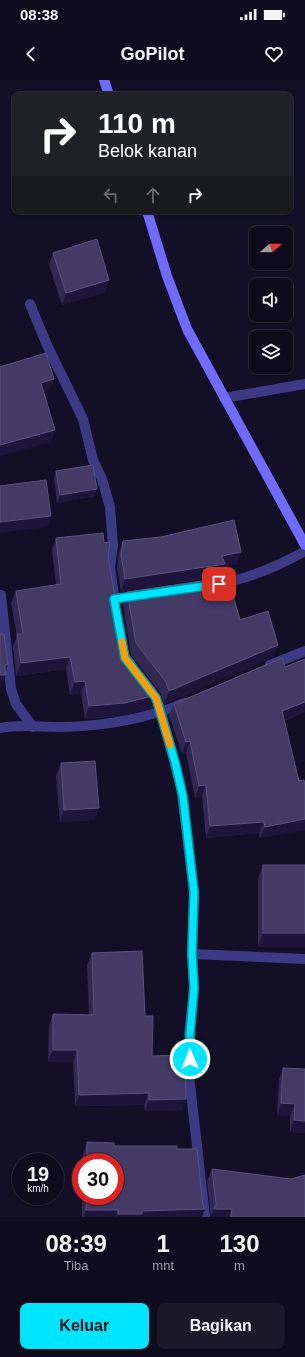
<!DOCTYPE html>
<html lang="id">
<style>
body{margin:0;font-family:Helvetica,sans-serif;background:#1c1929;color:#f1f3f6;height:100vh;display:flex;flex-direction:column;font-size:15px;white-space:nowrap}
*{box-sizing:border-box;margin:0}
p{font-size:13px;color:#9b9ba3}
.icon{flex:none;width:22px;height:22px;fill:none;stroke:currentColor;stroke-width:2;stroke-linecap:round;stroke-linejoin:round}
.map{position:relative;height:1137px;overflow:hidden}
.side{display:flex;flex-direction:column;background:#0e0b1c;flex:1}
.side>*{flex:none}
.banner{position:absolute;left:12px;top:12px;width:281px;height:122px;border-radius:8px;box-shadow:0 1px 3px #0004,0 0 0 1px #2e2b3b;background:#202124;color:#fff;overflow:hidden}
.needle{width:26px;rotate:70deg}
.tools{position:absolute;left:249px;top:146px;display:grid;gap:8px}
.tools a{display:grid;place-items:center;width:44px;height:44px;border-radius:8px;background:#0e0b1c;box-shadow:0 1px 3px #0004,0 0 0 1px #2e2b3b;font-size:20px}
.speed{position:absolute;left:12px;top:1073px;display:flex;gap:8px;font-size:20px;font-weight:700;text-align:center}
.speed>*{display:grid;place-content:center;width:52px;height:52px;border-radius:50%;background:#0e0b1c;box-shadow:0 1px 3px #0004,0 0 0 1px #2e2b3b;line-height:1}
.speed small{font-size:10px;font-weight:400}
.speed .limit{border:6px solid #d22;background:#fff;color:#111}
.pin{position:absolute;display:grid;place-items:center;width:34px;height:34px;color:#fff;margin:-17px;border-radius:8px;box-shadow:0 2px 6px #0006}
.me{position:absolute;width:44px;margin:-22px;rotate:359deg;stroke-linejoin:round;filter:drop-shadow(0 0 3px #0008)}
.turn{display:flex;align-items:center;gap:14px;height:84px;padding:0 20px;font-size:18px}
.turn .icon{width:52px;height:52px;stroke-width:2.5}
.turn b{display:block;font-size:28px;line-height:34px}
.lanes{display:flex;align-items:center;height:38px;padding:0 20px;background:#0003;justify-content:center;gap:20px;direction:ltr}
.lanes .off{opacity:.35}
.eta{display:flex;justify-content:space-evenly;align-items:center;height:68px;text-align:center}
.eta b{font-size:24px;font-weight:700;line-height:28px}
.cta{display:flex;gap:8px;margin-top:auto;padding:8px 20px}
.cta a{flex:1;height:46px;border-radius:8px;background:#00e5ff;color:#111;font-size:16px;font-weight:700;line-height:46px;text-align:center}
.cta a+a{background:#1c1929;color:#f1f3f6}
.status{display:flex;justify-content:space-between;align-items:center;height:28px;padding:0 20px;background:#0e0b1c;direction:ltr}
.status svg{height:11px;fill:currentColor}
header{display:flex;justify-content:space-between;align-items:center;height:52px;padding:0 20px;background:#0e0b1c;font-size:18px;font-weight:700}
.map>svg:first-child{display:block}
.lines{fill:none;stroke-linecap:round;stroke-linejoin:round}
.street{stroke:#3d3a85;stroke-width:10}
.secondary{stroke:#6f6bff;stroke-width:10}
.wall{fill:#312854}
.shaded-wall{fill:#1d163a}
.building{fill:#433a66;stroke:#5a527e}
.route-casing{stroke:#0095a6;stroke-width:10}
.route{stroke:#00e5ff;stroke-width:7}
.slow{stroke:#f59e0b;stroke-width:7}
</style>
<div class="status"><b>08:38</b><svg viewBox="0 0 49 12"><path d="M0 12V9h3v3zM5 12V6h3v6zM10 12V3h3v9zM15 12V0h3v12zM26 1h20v11H26zM47 4h2v5h-2z"/></svg></div>
<header><svg class="icon" aria-label="back" viewBox="0 0 24 24"><path d="M15 5l-7 7 7 7"/></svg>GoPilot<svg class="icon" aria-label="heart" viewBox="0 0 24 24"><path d="M12 20l-8-8c-3-5 5-10 8-4 3-6 11-1 8 4z"/></svg></header>
<div class="map">
<svg width="305" height="1137" viewBox="0 0 305 1137">
<rect width="100%" height="100%" fill="#130f26"/>
<g class="lines">
<g class="street">
<path d="M30,224L47,265L83,339L93,380L102,399L110,427L113,466L110,487L114,516"/>
<path d="M224,318L305,304"/>
<path d="M217,504C249,499 278,486 305,471"/>
<path d="M1,515L11,609L16,624L33,647"/>
<path d="M270,585L305,571"/>
<path d="M148,607L156,618L161,632L181,707L194,812L192,874L194,909L189,954L190,1004L205,1137"/>
<path d="M0,648C21,644 40,647 61,647C104,646 144,640 184,623"/>
<path d="M192,874L305,879"/>
</g>
<g class="secondary">
<path d="M104,0L109,15"/>
<path d="M147,131L167,196L187,249L305,465"/>
</g>
</g>
<g class="wall">
<path d="M53,173L109,200L105,212L62,225L49,185Z"/>
<path d="M56,391L95,416L57,423L54,398Z"/>
<path d="M56,458L104,463L108,476L123,567L156,615L152,628L121,636L85,639L81,613L70,615L66,589L16,596L13,566L17,556L11,523L16,511L56,505L52,470Z"/>
<path d="M123,461L237,484L224,487L220,496L121,512L117,487L119,473Z"/>
<path d="M127,512L240,540L274,577L164,624L161,614L131,575L123,524Z"/>
<path d="M305,579V632L284,641L299,701L260,758L259,753L206,758L202,716L195,718L186,673L182,674L169,636L174,624L285,587Z"/>
<path d="M61,683L99,728L94,740L60,742L56,696Z"/>
<path d="M263,785H305L258,867V799Z"/>
<path d="M92,873L145,936L152,976L182,1030L145,1031L144,1025L75,1026L73,982H48L49,946L53,934L89,935L87,885Z"/>
<path d="M283,988L305,989V1053L290,1052V1036L277,1035L279,1000Z"/>
<path d="M87,1062L114,1066L177,1069L202,1137H82V1116H115V1082H83V1075Z"/>
<path d="M212,1089L291,1099L305,1137H211L207,1101Z"/>
</g>
<g class="shaded-wall">
<path d="M109,200L105,212L62,225L66,213Z"/>
<path d="M54,299L49,311L37,315L41,303Z"/>
<path d="M55,350L51,362L0,376V365Z"/>
<path d="M97,409L95,416L57,423L60,415Z"/>
<path d="M51,436L47,447L0,453V442Z"/>
<path d="M241,472L237,484L224,487L220,496L121,512L125,499Z"/>
<path d="M278,565L274,577L164,624L169,611Z"/>
<path d="M70,577L66,589L16,596L21,583Z"/>
<path d="M5,585H8L4,595H5L1,607H0V595Z"/>
<path d="M85,601L81,613L70,615L75,602Z"/>
<path d="M156,615L152,628L121,636L85,639L89,626Z"/>
<path d="M305,622V632L277,643L282,631Z"/>
<path d="M190,661L186,673L182,674L186,662Z"/>
<path d="M206,705L202,716L195,718L199,706Z"/>
<path d="M99,728L94,740L60,742L64,730Z"/>
<path d="M305,739V750L260,758L265,747Z"/>
<path d="M264,742L259,753L206,758L210,746Z"/>
<path d="M263,853H305V867H258Z"/>
<path d="M53,970H77L73,982H48Z"/>
<path d="M149,1013L144,1025L75,1026L79,1015Z"/>
<path d="M186,1019L182,1030L145,1031L149,1020Z"/>
<path d="M281,1023L295,1024L290,1036L277,1035Z"/>
<path d="M294,1040L305,1041V1053L290,1052Z"/>
<path d="M205,1129L202,1137H117L118,1134L142,1131Z"/>
<path d="M214,1129H232L229,1137H211Z"/>
<path d="M86,1130H118L116,1137H84Z"/>
</g>
<g class="building">
<path d="M97,159L109,200L66,213L53,173Z"/>
<path d="M46,273L54,299L41,303L55,350L0,365V287Z"/>
<path d="M93,385L97,409L60,415L56,391Z"/>
<path d="M46,400L51,436L0,442V406Z"/>
<path d="M234,440L241,472L222,476L225,484L125,499L121,475L123,461L161,457Z"/>
<path d="M103,453L104,463L110,462L108,476L123,567L155,609L156,615L125,623L89,626L85,601L75,602L70,577L21,583L17,554H23L16,511L61,504L56,458Z"/>
<path d="M228,497L240,540L268,531L278,565L169,611L166,602L136,563L127,512Z"/>
<path d="M0,554H4L8,585H5V595H0Z"/>
<path d="M282,578L285,587L305,579V622L282,631L299,701L304,700L305,705V739L265,747L264,742L210,746L206,705L199,706L190,661L186,662L174,624Z"/>
<path d="M95,681L99,728L64,730L61,683Z"/>
<rect x="263" y="785" width="42" height="68"/>
<path d="M142,871L145,936H153L152,976L185,975L186,1019L149,1020V1013L79,1015L77,970H53V934L94,935L92,873Z"/>
<path d="M283,988L305,989V1041L294,1040L295,1024L281,1023Z"/>
<path d="M87,1062L114,1063V1066H177V1069H197L203,1126L205,1129L142,1131V1134H118V1130H86L87,1116H115V1082H87Z"/>
<path d="M212,1089L291,1099L305,1095V1137H231L232,1129H214L216,1124Z"/>
</g>
<g class="lines">
<defs>
<path id="route" d="M190,979V954L194,908L192,874L194,812L183,717L175,682L156,618L125,578L114,519L219,504"/>
</defs>
<use href="#route" class="route-casing"/>
<use href="#route" class="route"/>
<path class="slow" d="M122,562L125,578L156,618L170,665"/>
</g>
</svg>
<div class="tools">
<a><svg class="needle" viewBox="-14 -14 28 28"><path d="M0-13l5 13h-10z" fill="#e53935"/><path d="M0 13l5-13h-10z" fill="#9b9ba3"/></svg></a>
<a><svg class="icon" aria-label="sound" viewBox="0 0 24 24"><path d="M4 9h4l5-4v14l-5-4H4zM17 9q2 3 0 6"/></svg></a>
<a><svg class="icon" aria-label="layers" viewBox="0 0 24 24"><path d="M12 4l9 5-9 5-9-5zM3 14l9 5 9-5"/></svg></a>
</div>
<div class="speed"><div>19<small>km/h</small></div><div class="limit">30</div></div>
<div class="pin" style="left:219px;top:504px;background:#d93025"><svg class="icon" aria-label="arrive" viewBox="0 0 24 24"><path d="M6 21V4h12l-3 4 3 4H6"/></svg></div>
<svg class="me" style="left:190px;top:979px" viewBox="-20 -20 40 40"><circle r="17" fill="#00e5ff" stroke="#fff" stroke-width="3"/><path d="M0-11L8 9 0 5-8 9z" fill="#fff"/></svg>
<div class="banner">
<div class="turn"><svg class="icon" aria-label="right" viewBox="0 0 24 24"><path d="M7 20v-9h11M14 6l5 5-5 5"/></svg><div><b>110 m</b>Belok kanan</div></div>
<div class="lanes"><svg class="icon off" aria-label="left" viewBox="0 0 24 24"><path d="M17 20v-9H6M10 6l-5 5 5 5"/></svg><svg class="icon off" aria-label="ahead" viewBox="0 0 24 24"><path d="M12 20V5M6 11l6-6 6 6"/></svg><svg class="icon" aria-label="right" viewBox="0 0 24 24"><path d="M7 20v-9h11M14 6l5 5-5 5"/></svg></div>
</div>
</div>
<section class="side">
<div class="eta">
<div><b>08:39</b><p>Tiba</p></div>
<div><b>1</b><p>mnt</p></div>
<div><b>130</b><p>m</p></div>
</div>
<div class="cta"><a>Keluar</a><a>Bagikan</a></div>
</section>
